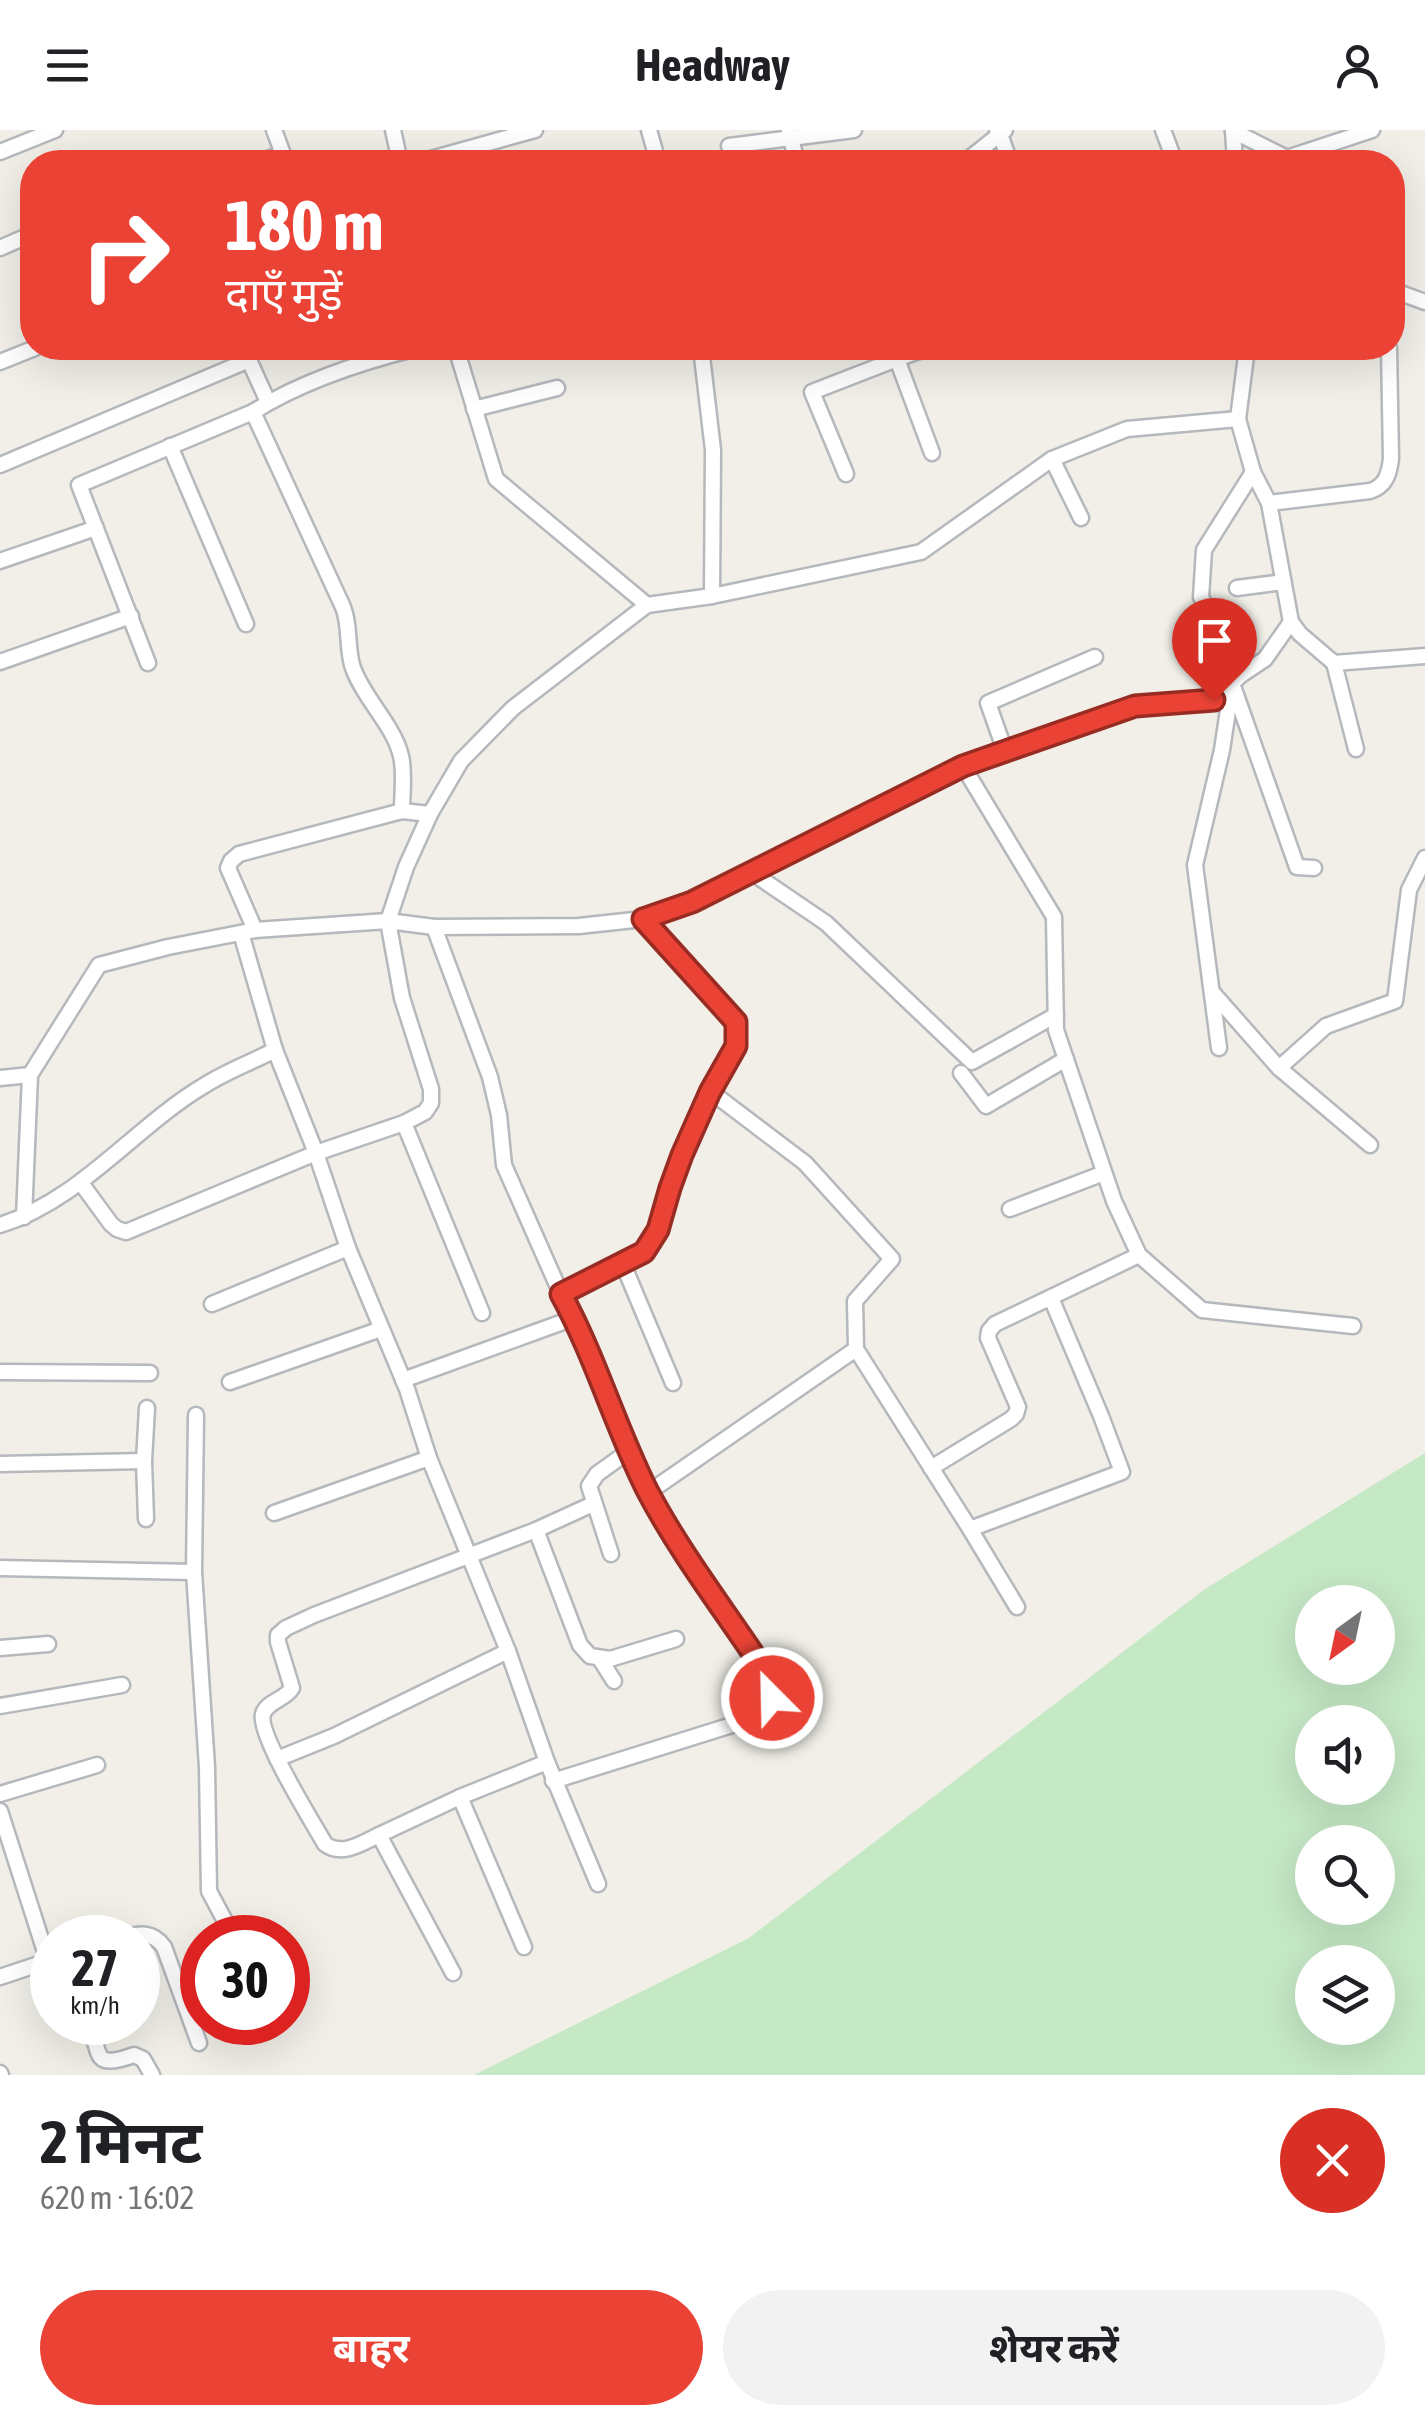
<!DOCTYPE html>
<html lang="hi">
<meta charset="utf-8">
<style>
body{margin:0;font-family:"Asap Condensed","Noto Sans Devanagari",sans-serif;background:#f2f2f2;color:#202124;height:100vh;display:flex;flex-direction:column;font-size:38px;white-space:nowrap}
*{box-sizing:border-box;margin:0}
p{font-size:32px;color:#757577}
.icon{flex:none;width:55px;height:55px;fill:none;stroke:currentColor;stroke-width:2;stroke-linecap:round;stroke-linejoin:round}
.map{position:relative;height:1945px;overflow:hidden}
.panel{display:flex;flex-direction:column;background:#fff;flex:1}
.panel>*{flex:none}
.banner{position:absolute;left:20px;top:20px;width:1385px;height:210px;border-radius:40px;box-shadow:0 10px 40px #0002;background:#ea4335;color:#fff;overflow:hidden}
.needle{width:65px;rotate:213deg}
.tools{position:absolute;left:1295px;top:1455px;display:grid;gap:20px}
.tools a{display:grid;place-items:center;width:100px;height:100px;border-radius:50%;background:#fff;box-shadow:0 10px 40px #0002;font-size:50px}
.speed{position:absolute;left:30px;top:1785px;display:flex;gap:20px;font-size:50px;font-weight:700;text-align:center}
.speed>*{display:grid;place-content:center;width:130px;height:130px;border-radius:50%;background:#fff;box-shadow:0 10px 40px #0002;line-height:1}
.speed small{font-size:25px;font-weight:400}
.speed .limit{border:15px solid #d22;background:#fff;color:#111}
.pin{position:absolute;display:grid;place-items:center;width:85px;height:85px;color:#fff;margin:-102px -42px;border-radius:50% 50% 50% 0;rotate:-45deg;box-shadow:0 0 10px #0007}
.pin .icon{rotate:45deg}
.me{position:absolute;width:110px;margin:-55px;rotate:337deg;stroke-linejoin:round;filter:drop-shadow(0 0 8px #0008)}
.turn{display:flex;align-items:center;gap:35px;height:210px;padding:0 40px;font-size:45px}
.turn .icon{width:130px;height:130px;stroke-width:2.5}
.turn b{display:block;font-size:70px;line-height:85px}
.round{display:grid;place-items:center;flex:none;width:105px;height:105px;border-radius:52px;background:#f2f2f2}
.summary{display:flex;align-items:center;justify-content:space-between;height:170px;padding:0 40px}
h1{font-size:60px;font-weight:700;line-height:75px}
.cta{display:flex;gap:20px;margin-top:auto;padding:20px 40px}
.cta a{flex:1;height:115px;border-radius:60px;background:#ea4335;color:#fff;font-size:40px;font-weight:700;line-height:115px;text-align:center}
.cta a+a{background:#f2f2f2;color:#202124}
header{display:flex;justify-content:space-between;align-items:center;height:130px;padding:0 40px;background:#fff;font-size:45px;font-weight:700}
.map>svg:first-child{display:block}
.green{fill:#c5e8c5;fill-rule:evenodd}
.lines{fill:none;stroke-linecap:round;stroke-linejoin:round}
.street-casing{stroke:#b5b8bc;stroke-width:19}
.street{stroke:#fff;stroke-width:14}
.route-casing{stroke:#982c22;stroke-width:25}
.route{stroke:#ea4335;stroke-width:18}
</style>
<header><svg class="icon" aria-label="menu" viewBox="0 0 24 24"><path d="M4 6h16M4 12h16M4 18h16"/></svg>Headway<svg class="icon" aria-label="person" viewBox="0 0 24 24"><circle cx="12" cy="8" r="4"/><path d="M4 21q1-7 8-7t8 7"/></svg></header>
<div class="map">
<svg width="1425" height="1945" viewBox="0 0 1425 1945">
<rect width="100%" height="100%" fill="#f1efe8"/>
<path class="green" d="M1425,1323V1945H474L749,1808L1205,1459ZM1312,1472H1378V1538H1312ZM1312,1592H1378V1658H1312ZM1312,1712H1378V1778H1312ZM1312,1832H1378V1898H1312Z"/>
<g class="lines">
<defs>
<g id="street">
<path d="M274,0L286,32"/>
<path d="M393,0L400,32"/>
<path d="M649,0L658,32"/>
<path d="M1005,0L1000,4L1010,32"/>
<path d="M1163,0L1175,32"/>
<path d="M1233,0L1235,32"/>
<path d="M789,1L797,32"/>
<path d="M1233,1L1287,28L1289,32"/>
<path d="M729,16L854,0"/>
<path d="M0,22L55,0"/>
<path d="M1287,28L1372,0"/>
<path d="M259,32L282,24"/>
<path d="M420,32L535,0"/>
<path d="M965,32L1000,4L997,0"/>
<path d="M0,118L32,104"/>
<path d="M1392,160L1425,172"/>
<path d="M701,218L713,320L712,466"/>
<path d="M897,229L927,218"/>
<path d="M0,232L35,218"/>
<path d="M474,279L557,258"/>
<path d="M253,282L343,477C351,497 346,518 353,538C364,569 393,594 401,626C405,643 402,663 402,681"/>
<path d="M170,316L246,494"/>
<path d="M1052,329L1081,388"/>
<path d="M0,335L249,230L268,272"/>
<path d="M846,344L812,262L897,229L932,323"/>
<path d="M1269,373L1370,361C1386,356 1389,344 1391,329L1389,218"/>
<path d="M0,431L96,398"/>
<path d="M1237,458L1283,452"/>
<path d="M647,475L712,466L921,422L1052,329L1127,299L1238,289"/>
<path d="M1291,492L1300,504L1334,533L1425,526"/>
<path d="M0,532L131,486"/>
<path d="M148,533L79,355L253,282C302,251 361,232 417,218"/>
<path d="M1334,533L1356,619"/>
<path d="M1241,545L1201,467L1204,420L1253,342"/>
<path d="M1234,559L1297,737L1314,738"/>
<path d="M1005,621L988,573L1095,527"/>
<path d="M963,636L1054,787L1056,900L1114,1071L1139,1125L1202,1180L1353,1196"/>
<path d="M751,742L826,793L972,932L1056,885"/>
<path d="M434,797L490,947L499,985L504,1035L561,1164L574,1188L629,1321L649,1362L692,1433L764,1540C776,1568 772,1573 748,1590L553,1651"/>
<path d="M255,800L228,738L231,731L239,724L402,681L430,684"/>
<path d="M241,803L275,920L316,1023L348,1118L407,1259L429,1328L508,1521L334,1606L277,1629"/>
<path d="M1213,863L1279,938L1370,1015"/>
<path d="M1219,918L1195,735L1222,620L1232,554"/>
<path d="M1279,938L1326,896L1395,871L1409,760L1425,728"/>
<path d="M961,943L986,976L1066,929"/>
<path d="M0,948L30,945"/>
<path d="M404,993L482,1183"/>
<path d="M81,1053L111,1094L117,1099L126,1102L316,1023L404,993L425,982L431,973V959L402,868L388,791L406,737L430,684L461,631L513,578L647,475L496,349L456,218"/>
<path d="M1010,1079L1104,1043"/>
<path d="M24,1087L30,945L99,835L168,817L255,800L388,791L434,797L579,796L643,789L692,772L963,636L1135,577L1215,570L1241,545L1265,529L1291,492L1269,373L1253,342L1238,289L1247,218"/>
<path d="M0,1095C81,1070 134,997 205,955C227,941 252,932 275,920"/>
<path d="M623,1134L673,1253"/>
<path d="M561,1164L644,1122L658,1101L670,1058L682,1025L710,961L736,916V892L643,789"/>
<path d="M212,1174L348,1118"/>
<path d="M856,1219L970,1399L1017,1477"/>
<path d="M0,1242L150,1243"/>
<path d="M403,1250L574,1188"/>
<path d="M230,1252L381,1199"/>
<path d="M196,1285L194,1442L207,1637L209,1761L234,1808"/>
<path d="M0,1334L144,1331"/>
<path d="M931,1338L1011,1289L1016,1284L1018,1277L988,1208L989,1201L995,1194L1139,1125"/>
<path d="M649,1362L856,1219L855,1171L892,1129L805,1033L710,961"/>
<path d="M274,1383L429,1328"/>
<path d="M146,1389L144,1331L147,1278"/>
<path d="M970,1399L1122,1342L1101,1286L1051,1168"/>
<path d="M536,1400L580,1515L590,1526L610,1529L676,1509"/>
<path d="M611,1424L589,1356L597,1344L629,1321"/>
<path d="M0,1438L194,1442"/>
<path d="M0,1518L48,1514"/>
<path d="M508,1521L547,1632"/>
<path d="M600,1529L614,1551"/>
<path d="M771,1568L780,1592"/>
<path d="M0,1576L122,1555"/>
<path d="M0,1664L97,1635"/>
<path d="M460,1667L524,1817"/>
<path d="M0,1681L48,1831L0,1847"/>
<path d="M379,1705C362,1713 342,1727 325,1714C313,1693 257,1603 263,1584C267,1571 285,1570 292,1558L278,1512V1505L286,1498L314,1485L536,1400L593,1374"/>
<path d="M120,1808C138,1804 152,1800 164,1817L199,1913"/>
<path d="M453,1843L379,1705L460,1667L547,1632L598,1754"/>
<path d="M83,1892C107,1915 84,1943 134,1925L143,1929L152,1945"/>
<path d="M0,1943L1,1945"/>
</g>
</defs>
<use href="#street" class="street-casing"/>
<use href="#street" class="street"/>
</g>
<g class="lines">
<defs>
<path id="route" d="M772,1568L771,1556L764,1540C725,1481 680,1423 647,1360C615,1296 595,1226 561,1164L644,1122L658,1100L670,1058L682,1025L710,962L736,916V892L643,789L692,772L963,636L1135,576L1214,570"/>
</defs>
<use href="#route" class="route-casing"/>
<use href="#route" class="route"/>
</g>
</svg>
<div class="tools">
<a><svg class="needle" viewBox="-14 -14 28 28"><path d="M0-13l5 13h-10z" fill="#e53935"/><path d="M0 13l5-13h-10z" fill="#757577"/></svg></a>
<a><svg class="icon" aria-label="sound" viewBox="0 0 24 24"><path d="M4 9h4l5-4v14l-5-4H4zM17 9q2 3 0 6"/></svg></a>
<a><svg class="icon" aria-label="search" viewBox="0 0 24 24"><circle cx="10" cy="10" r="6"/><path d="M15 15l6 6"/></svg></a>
<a><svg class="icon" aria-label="layers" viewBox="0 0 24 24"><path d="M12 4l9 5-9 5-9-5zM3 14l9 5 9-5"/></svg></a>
</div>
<div class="speed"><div>27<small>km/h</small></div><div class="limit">30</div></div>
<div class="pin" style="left:1214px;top:570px;background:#d93025"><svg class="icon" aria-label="arrive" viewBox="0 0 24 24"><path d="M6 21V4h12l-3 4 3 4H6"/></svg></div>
<svg class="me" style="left:772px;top:1568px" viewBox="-20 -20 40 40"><circle r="17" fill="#ea4335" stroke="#fff" stroke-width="3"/><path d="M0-11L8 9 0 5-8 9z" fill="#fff"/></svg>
<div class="banner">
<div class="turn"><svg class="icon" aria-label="right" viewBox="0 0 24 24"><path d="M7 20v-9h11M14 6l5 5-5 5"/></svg><div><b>180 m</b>दाएँ मुड़ें</div></div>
</div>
</div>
<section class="panel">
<div class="summary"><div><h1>2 मिनट</h1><p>620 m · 16:02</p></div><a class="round" style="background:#d93025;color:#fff"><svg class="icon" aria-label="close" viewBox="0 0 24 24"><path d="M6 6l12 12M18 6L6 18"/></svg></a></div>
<div class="cta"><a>बाहर</a><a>शेयर करें</a></div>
</section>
